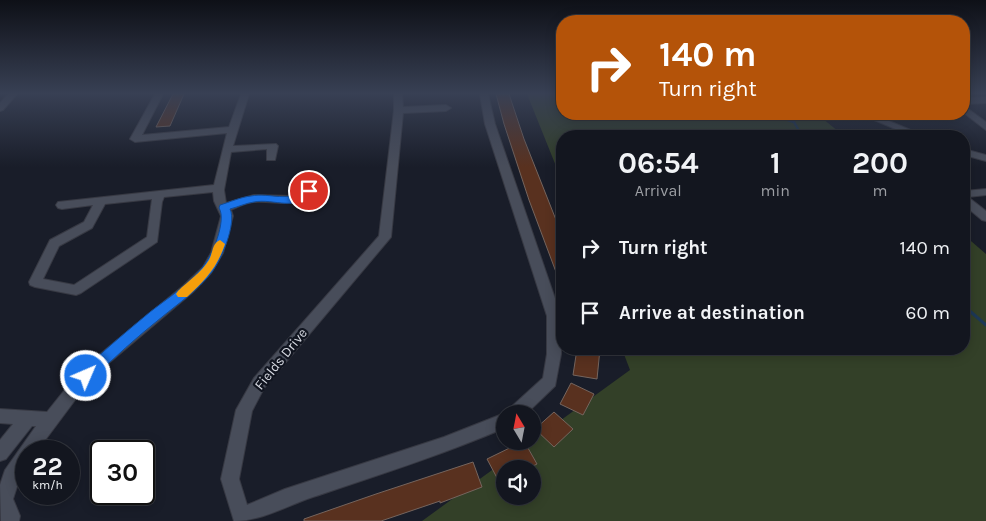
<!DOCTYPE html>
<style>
body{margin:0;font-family:Karla,sans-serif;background:#20232c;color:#f1f3f6;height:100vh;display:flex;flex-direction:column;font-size:19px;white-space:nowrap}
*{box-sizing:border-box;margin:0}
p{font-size:16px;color:#9d9fa4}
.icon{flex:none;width:28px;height:28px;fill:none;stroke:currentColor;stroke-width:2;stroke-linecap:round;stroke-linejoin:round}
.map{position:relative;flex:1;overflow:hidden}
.side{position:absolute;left:556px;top:130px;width:414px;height:225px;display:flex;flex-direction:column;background:#13161f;border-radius:20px;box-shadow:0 2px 12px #0003,0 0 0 1px #32353d}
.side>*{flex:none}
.top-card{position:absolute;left:556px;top:15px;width:414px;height:105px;border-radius:20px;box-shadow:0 2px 12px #0003,0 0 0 1px #32353d;background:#b45309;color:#fff;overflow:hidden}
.needle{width:32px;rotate:350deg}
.buttons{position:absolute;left:496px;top:405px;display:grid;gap:10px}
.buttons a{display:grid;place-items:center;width:45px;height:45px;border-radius:50%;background:#13161f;box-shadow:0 2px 12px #0003,0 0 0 1px #32353d;font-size:25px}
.speed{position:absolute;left:15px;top:440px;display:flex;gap:10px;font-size:25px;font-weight:700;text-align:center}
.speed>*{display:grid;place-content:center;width:65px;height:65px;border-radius:50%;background:#13161f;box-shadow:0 2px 12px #0003,0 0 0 1px #32353d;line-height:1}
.speed small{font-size:12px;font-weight:400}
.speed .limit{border:2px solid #111;border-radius:8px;background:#fff;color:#111}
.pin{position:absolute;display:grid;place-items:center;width:42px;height:42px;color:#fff;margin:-21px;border:2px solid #fff;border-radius:50%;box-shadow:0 1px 5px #0007}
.me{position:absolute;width:55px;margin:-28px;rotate:45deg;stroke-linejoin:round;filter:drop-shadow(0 0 4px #0008)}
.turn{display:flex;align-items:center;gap:18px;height:105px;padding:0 20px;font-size:22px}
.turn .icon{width:65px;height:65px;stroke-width:2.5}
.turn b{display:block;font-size:35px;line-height:42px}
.eta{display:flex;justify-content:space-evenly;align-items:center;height:85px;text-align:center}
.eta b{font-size:30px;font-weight:700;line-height:35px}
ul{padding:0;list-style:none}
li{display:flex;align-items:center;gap:15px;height:65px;padding:0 20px}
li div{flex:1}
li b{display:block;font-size:19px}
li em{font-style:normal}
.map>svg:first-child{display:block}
.green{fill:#334028;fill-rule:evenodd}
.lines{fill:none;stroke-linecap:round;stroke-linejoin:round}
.stream-far1{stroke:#1d3857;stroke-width:2.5}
.stream{stroke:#1d3857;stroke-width:3}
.building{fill:#59311f;stroke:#75655e}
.minor-casing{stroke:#373943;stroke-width:2}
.minor{fill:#484d5a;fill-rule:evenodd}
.route{fill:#1a73e8;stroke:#114b97}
.slow{fill:#f59e0b}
.labels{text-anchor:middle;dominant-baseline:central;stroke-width:4.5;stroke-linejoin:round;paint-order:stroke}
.street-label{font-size:14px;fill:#d5d8e0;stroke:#10141f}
</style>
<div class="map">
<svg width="986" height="521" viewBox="0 0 986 521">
<rect width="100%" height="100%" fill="#191d29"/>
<g class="green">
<path d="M527,94H562V114H817L844,136H562V181Z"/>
<path d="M964,235L986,254V521H422L630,370L622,349H964ZM505,469H532V496H505Z"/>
</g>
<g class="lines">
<path class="stream-far1" d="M769,114L794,122L802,136"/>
<path class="stream" d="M964,306L986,325"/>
</g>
<g class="building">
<path d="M173,94H184L170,126L156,127Z"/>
<path d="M496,94H509L524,139L562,235V288L529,200L504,124Z"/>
<path d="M577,349H600L597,379L573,375Z"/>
<path d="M571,383L594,394L583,415L560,404Z"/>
<path d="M554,412L573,429L554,447L535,429Z"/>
<path d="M524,441L537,464L527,469H505V493L487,459Z"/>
<path d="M473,462L482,487L440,503V501L381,521H304V519L376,494Z"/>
</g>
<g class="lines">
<defs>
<g id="minor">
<path d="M8,94H17L3,110L0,111V103Z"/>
<path d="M155,94H163L142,135L229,127L241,94H249L233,146L276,144L278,146L275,160H267V149L231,152L224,190L226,203L254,195L292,196L302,193L304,190L305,178L310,175L315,178C315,216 276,199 253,202C245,203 238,207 231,210L233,216L223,253L211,273L193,292L103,368L81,392L37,451H26V467L21,474L13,499L20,516L19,521H1L0,485L5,470L36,426H32L6,459L0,461V440L13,424L0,423V409L47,412L71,382L93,360L183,286L203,267L211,253L221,216L214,201L213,192L164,197L162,202L157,242L81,293L76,295L35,287L30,285L29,282L50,240L84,222L93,205L62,209L58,208L56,205L58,202L214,185L227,133L135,142L130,139ZM152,199L147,237L74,285L43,279L59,246L92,228L105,204Z"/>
<path d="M394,94H402L403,107L446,105L451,108L446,111L403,113L391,237L264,388L252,411L239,479L247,505L285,489L444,437L505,413H507L509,409L543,378L547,354V316L485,124L480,94H488L495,124L561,316V354L555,386L526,414H505V428C441,455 376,476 310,498C285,507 260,521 234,521L221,479L236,410L254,378L379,236L394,110Z"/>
<path d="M986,97V103L964,104V98Z"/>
<path d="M964,106L986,122V130L964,113Z"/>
<path d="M860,114H872L925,136H912Z"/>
<path d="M964,149L986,155V161L964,155Z"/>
<path d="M986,189V195L968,197L986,211V221L982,220L964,205V191Z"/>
</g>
</defs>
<use href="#minor" class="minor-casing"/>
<use href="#minor" class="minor"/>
</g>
<linearGradient id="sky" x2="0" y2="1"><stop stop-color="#0e1017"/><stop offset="0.56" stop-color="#384054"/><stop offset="1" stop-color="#384054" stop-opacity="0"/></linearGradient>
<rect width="986" height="167" fill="url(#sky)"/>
<path class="route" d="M305,188H313L314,191C297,213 274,198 254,202C246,203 238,207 230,209C237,223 221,261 211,273C198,290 179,303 162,317C137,337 113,358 91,381L86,382L81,381L79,376L81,372C103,351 126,332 150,312C168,298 188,285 202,268C212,257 227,220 219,208L220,205C230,202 241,197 251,196C270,192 290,204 305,188Z"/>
<path class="slow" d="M220,240L225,244C217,268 205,280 187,297H178L176,294L178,291C188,281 202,272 209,260C213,253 212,243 220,240Z"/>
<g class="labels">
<g class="street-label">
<text transform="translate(281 359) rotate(-51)">Fields Drive</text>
</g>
</g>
</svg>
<div class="buttons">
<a><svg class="needle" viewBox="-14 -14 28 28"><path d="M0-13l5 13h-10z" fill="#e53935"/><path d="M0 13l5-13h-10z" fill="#9d9fa4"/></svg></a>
<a><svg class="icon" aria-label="sound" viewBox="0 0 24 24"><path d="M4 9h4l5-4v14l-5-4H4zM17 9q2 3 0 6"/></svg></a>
</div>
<div class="speed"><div>22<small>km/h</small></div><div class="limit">30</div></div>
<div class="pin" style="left:309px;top:191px;background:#d93025"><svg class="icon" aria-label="arrive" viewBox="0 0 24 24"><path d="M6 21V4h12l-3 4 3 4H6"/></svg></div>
<svg class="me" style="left:86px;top:376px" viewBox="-20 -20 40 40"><circle r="17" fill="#1a73e8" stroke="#fff" stroke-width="3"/><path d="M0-11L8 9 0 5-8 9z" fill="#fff"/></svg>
<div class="top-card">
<div class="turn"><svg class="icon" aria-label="right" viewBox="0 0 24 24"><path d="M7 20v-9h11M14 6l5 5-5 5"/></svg><div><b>140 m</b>Turn right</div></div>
</div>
<section class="side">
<div class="eta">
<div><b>06:54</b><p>Arrival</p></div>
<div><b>1</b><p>min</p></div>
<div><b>200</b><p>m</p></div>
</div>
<ul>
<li><svg class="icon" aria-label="right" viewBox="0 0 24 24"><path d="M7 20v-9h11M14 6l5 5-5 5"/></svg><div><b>Turn right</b></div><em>140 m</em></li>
<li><svg class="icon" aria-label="arrive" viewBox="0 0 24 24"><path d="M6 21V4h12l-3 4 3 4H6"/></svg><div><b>Arrive at destination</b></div><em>60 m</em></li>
</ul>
</section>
</div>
